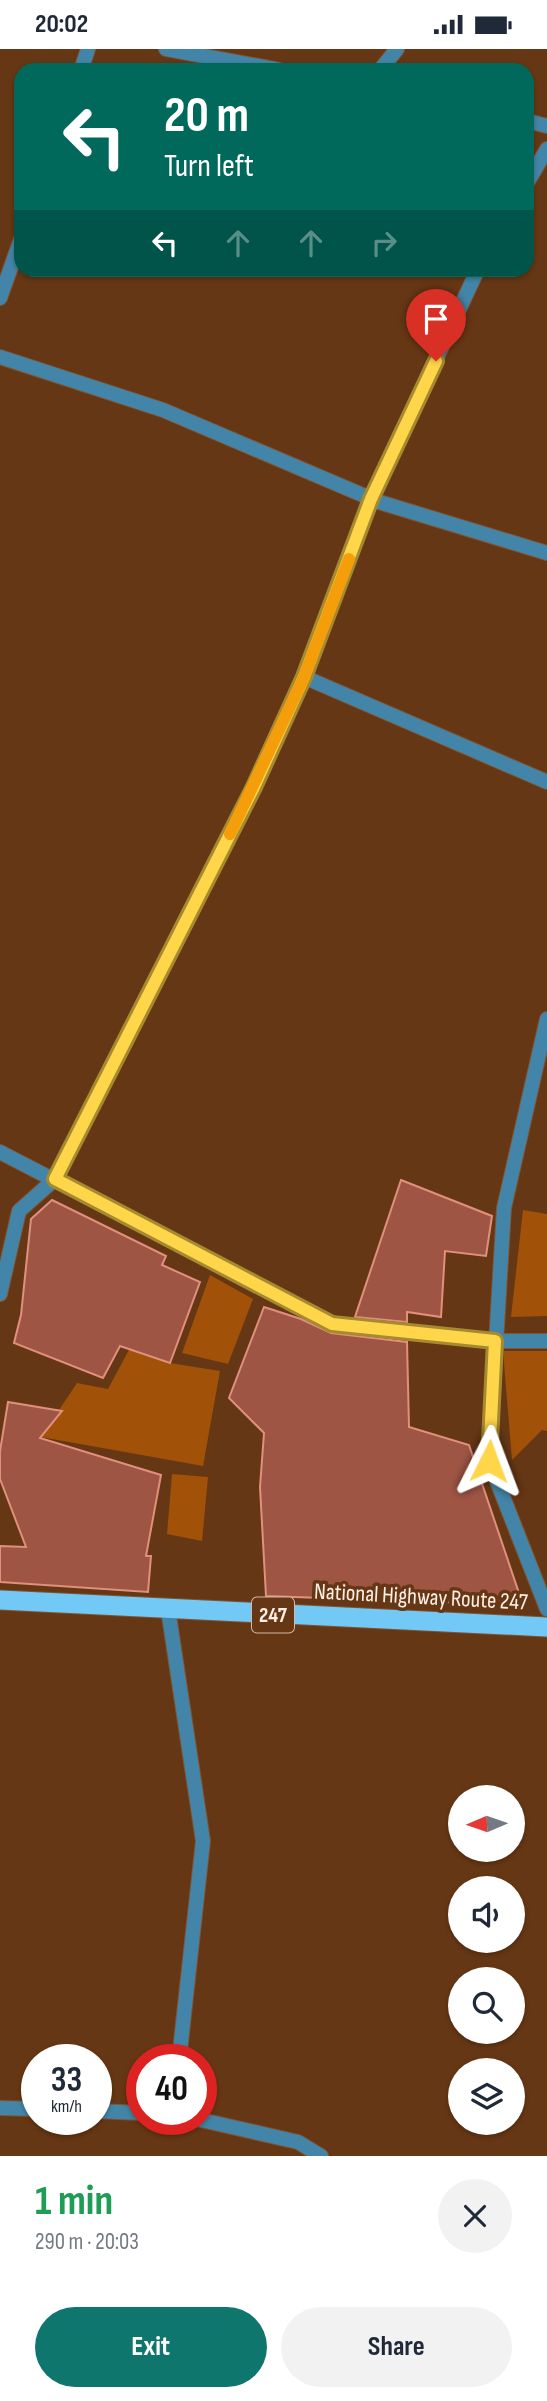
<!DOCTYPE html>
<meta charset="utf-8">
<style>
body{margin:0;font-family:"Sofia Sans Condensed",sans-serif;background:#f2f2f3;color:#1f2937;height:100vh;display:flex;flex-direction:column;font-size:26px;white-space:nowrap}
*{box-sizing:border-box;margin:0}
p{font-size:23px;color:#747a83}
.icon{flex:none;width:38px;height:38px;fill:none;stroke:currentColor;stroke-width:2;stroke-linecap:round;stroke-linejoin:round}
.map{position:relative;height:2107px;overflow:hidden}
.details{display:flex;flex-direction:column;background:#fff;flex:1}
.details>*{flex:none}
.top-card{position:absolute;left:14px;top:14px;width:520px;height:214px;border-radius:21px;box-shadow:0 2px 5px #0004;background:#00695c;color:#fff;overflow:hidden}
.needle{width:46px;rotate:268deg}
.tools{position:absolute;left:448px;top:1736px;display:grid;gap:14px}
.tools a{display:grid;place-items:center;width:77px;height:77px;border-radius:50%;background:#fff;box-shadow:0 2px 5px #0004;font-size:35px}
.speed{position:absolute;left:21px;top:1995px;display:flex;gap:14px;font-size:35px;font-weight:700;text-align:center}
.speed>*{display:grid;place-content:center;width:91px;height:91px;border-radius:50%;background:#fff;box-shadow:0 2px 5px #0004;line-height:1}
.speed small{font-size:18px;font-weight:400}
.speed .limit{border:10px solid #d22;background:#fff;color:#111}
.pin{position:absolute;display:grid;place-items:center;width:60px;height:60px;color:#fff;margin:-72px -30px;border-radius:50% 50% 50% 0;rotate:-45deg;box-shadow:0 0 7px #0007}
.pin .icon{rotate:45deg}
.me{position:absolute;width:77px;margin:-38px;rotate:3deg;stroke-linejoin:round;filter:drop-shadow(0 0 5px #0008)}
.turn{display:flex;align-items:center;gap:24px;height:147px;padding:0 35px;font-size:32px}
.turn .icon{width:91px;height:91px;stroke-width:2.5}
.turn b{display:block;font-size:49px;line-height:60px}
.lanes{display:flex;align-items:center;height:66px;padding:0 35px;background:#0003;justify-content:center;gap:35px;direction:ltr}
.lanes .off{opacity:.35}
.round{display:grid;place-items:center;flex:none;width:74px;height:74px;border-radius:37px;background:#f2f2f3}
.overview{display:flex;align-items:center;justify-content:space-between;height:119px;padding:0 35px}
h1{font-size:42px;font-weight:700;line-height:52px;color:#1e9e55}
.cta{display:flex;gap:14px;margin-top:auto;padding:14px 35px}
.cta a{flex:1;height:80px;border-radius:42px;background:#0f766e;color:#fff;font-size:28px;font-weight:700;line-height:80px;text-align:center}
.cta a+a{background:#f2f2f3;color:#1f2937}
.status{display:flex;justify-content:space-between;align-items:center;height:49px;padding:0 35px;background:#fff;direction:ltr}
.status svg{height:19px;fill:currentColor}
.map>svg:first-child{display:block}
.green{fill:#a15108}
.building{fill:#9f5544;stroke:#e0907d;stroke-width:2}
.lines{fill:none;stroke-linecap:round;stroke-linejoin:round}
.minor-casing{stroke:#7e5536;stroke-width:16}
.tertiary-casing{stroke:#7e5536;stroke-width:16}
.trunk-casing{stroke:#7e5536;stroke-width:21}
.minor{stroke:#4385a8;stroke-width:14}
.tertiary{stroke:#4385a8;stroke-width:14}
.trunk{stroke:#73c9f6;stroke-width:19}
.route-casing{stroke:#a68a30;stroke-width:18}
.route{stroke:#ffd54a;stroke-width:12}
.slow{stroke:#f59e0b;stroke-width:12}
.labels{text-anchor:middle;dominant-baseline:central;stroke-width:7;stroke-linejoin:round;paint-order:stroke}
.shield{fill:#663714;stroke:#d1b8a8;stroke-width:2}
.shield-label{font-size:21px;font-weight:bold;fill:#fff0e7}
.street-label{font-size:23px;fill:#fff0e7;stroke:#663714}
</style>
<div class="status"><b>20:02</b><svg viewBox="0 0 49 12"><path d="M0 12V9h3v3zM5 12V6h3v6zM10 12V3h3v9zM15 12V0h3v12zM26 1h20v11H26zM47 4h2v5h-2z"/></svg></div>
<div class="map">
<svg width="547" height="2107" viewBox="0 0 547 2107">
<rect width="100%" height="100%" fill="#663714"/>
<g class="green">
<path d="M523,1161L547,1165V1267L511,1268Z"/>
<path d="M210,1226L253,1250L228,1315L182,1304Z"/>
<path d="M146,1269L143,1304L170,1314L220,1322L203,1417L41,1388L77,1334L108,1340Z"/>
<path d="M503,1302H547V1382L542,1381L512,1411Z"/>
<path d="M172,1425L208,1428L202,1492L167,1485Z"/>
</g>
<g class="building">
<path d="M401,1131L492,1167L486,1207L445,1202L441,1268L407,1263V1273L355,1268Z"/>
<path d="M52,1151L166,1207L162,1216L200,1233L170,1314L120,1297L103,1329L14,1294L21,1266L31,1170Z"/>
<path d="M264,1258L301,1270L331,1284L407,1293L409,1378L469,1396L523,1556L266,1547L260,1438L264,1384L229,1349Z"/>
<path d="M8,1353L62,1362L40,1389L161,1426L146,1507H151L148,1543L0,1533V1497L26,1498L0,1430V1402Z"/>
</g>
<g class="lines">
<defs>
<g id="minor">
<path d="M166,0L280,21"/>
<path d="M81,21L88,0"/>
<path d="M380,21L397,0"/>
<path d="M527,72L547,77"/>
<path d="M0,249L21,190"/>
<path d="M0,308L163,361L379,453L547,504"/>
<path d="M304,628L547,733"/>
<path d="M0,1103L332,1275L495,1292H547"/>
<path d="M168,1560L203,1792L179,2011"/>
<path d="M0,2059L37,2060"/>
<path d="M96,2062L142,2064"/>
<path d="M197,2070L298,2093L321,2107"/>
</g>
<g id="tertiary">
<path d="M527,134L547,100"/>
<path d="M547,970L504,1159L489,1412L547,1560"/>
<path d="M0,1245L19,1162L55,1130L254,738L304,628L371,450L478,220"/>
</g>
<path id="trunk" d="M0,1551L547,1578"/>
</defs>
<use href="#minor" class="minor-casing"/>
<use href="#tertiary" class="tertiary-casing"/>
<use href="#trunk" class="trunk-casing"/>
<use href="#minor" class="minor"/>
<use href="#tertiary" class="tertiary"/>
<use href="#trunk" class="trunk"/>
</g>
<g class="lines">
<defs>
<path id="route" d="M436,312L371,450L304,628L254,738L55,1130L332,1275L495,1292L489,1412"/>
</defs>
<use href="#route" class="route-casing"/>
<use href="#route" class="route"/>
<path class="slow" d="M230,785L304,628L349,510"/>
</g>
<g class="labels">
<rect class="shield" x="252" y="1548.5" width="42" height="35" rx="5"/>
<g class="shield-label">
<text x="273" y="1566">247</text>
</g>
<g class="street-label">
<text transform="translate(421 1548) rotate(3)">National Highway Route 247</text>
</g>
</g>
</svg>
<div class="tools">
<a><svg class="needle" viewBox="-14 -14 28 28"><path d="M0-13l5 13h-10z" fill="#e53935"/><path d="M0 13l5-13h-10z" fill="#747a83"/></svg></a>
<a><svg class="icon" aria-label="sound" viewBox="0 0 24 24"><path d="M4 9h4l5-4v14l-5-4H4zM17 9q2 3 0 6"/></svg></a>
<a><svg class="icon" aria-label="search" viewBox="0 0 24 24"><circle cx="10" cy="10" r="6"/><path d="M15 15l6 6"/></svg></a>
<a><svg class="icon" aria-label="layers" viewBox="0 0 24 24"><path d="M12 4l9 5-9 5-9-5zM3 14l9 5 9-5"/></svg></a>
</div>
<div class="speed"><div>33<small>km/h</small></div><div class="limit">40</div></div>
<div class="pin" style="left:436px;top:312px;background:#d93025"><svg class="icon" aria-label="arrive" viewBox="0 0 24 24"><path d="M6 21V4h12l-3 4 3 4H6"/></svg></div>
<svg class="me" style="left:489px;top:1412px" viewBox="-20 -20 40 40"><path d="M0-17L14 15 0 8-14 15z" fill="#ffd54a" stroke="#fff" stroke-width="4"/></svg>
<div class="top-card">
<div class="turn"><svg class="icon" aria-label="left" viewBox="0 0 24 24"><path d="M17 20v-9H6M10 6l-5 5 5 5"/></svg><div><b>20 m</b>Turn left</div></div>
<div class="lanes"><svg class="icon" aria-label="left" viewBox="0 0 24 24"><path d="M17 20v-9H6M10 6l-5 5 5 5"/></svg><svg class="icon off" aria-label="ahead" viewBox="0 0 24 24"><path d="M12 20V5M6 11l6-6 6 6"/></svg><svg class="icon off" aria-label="ahead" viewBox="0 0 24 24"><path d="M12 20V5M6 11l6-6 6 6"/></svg><svg class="icon off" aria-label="right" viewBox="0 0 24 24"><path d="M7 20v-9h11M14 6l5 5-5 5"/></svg></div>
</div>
</div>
<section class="details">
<div class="overview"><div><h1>1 min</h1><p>290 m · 20:03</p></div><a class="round"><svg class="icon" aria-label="close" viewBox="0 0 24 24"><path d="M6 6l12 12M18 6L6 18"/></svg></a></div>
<div class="cta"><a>Exit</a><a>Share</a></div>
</section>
